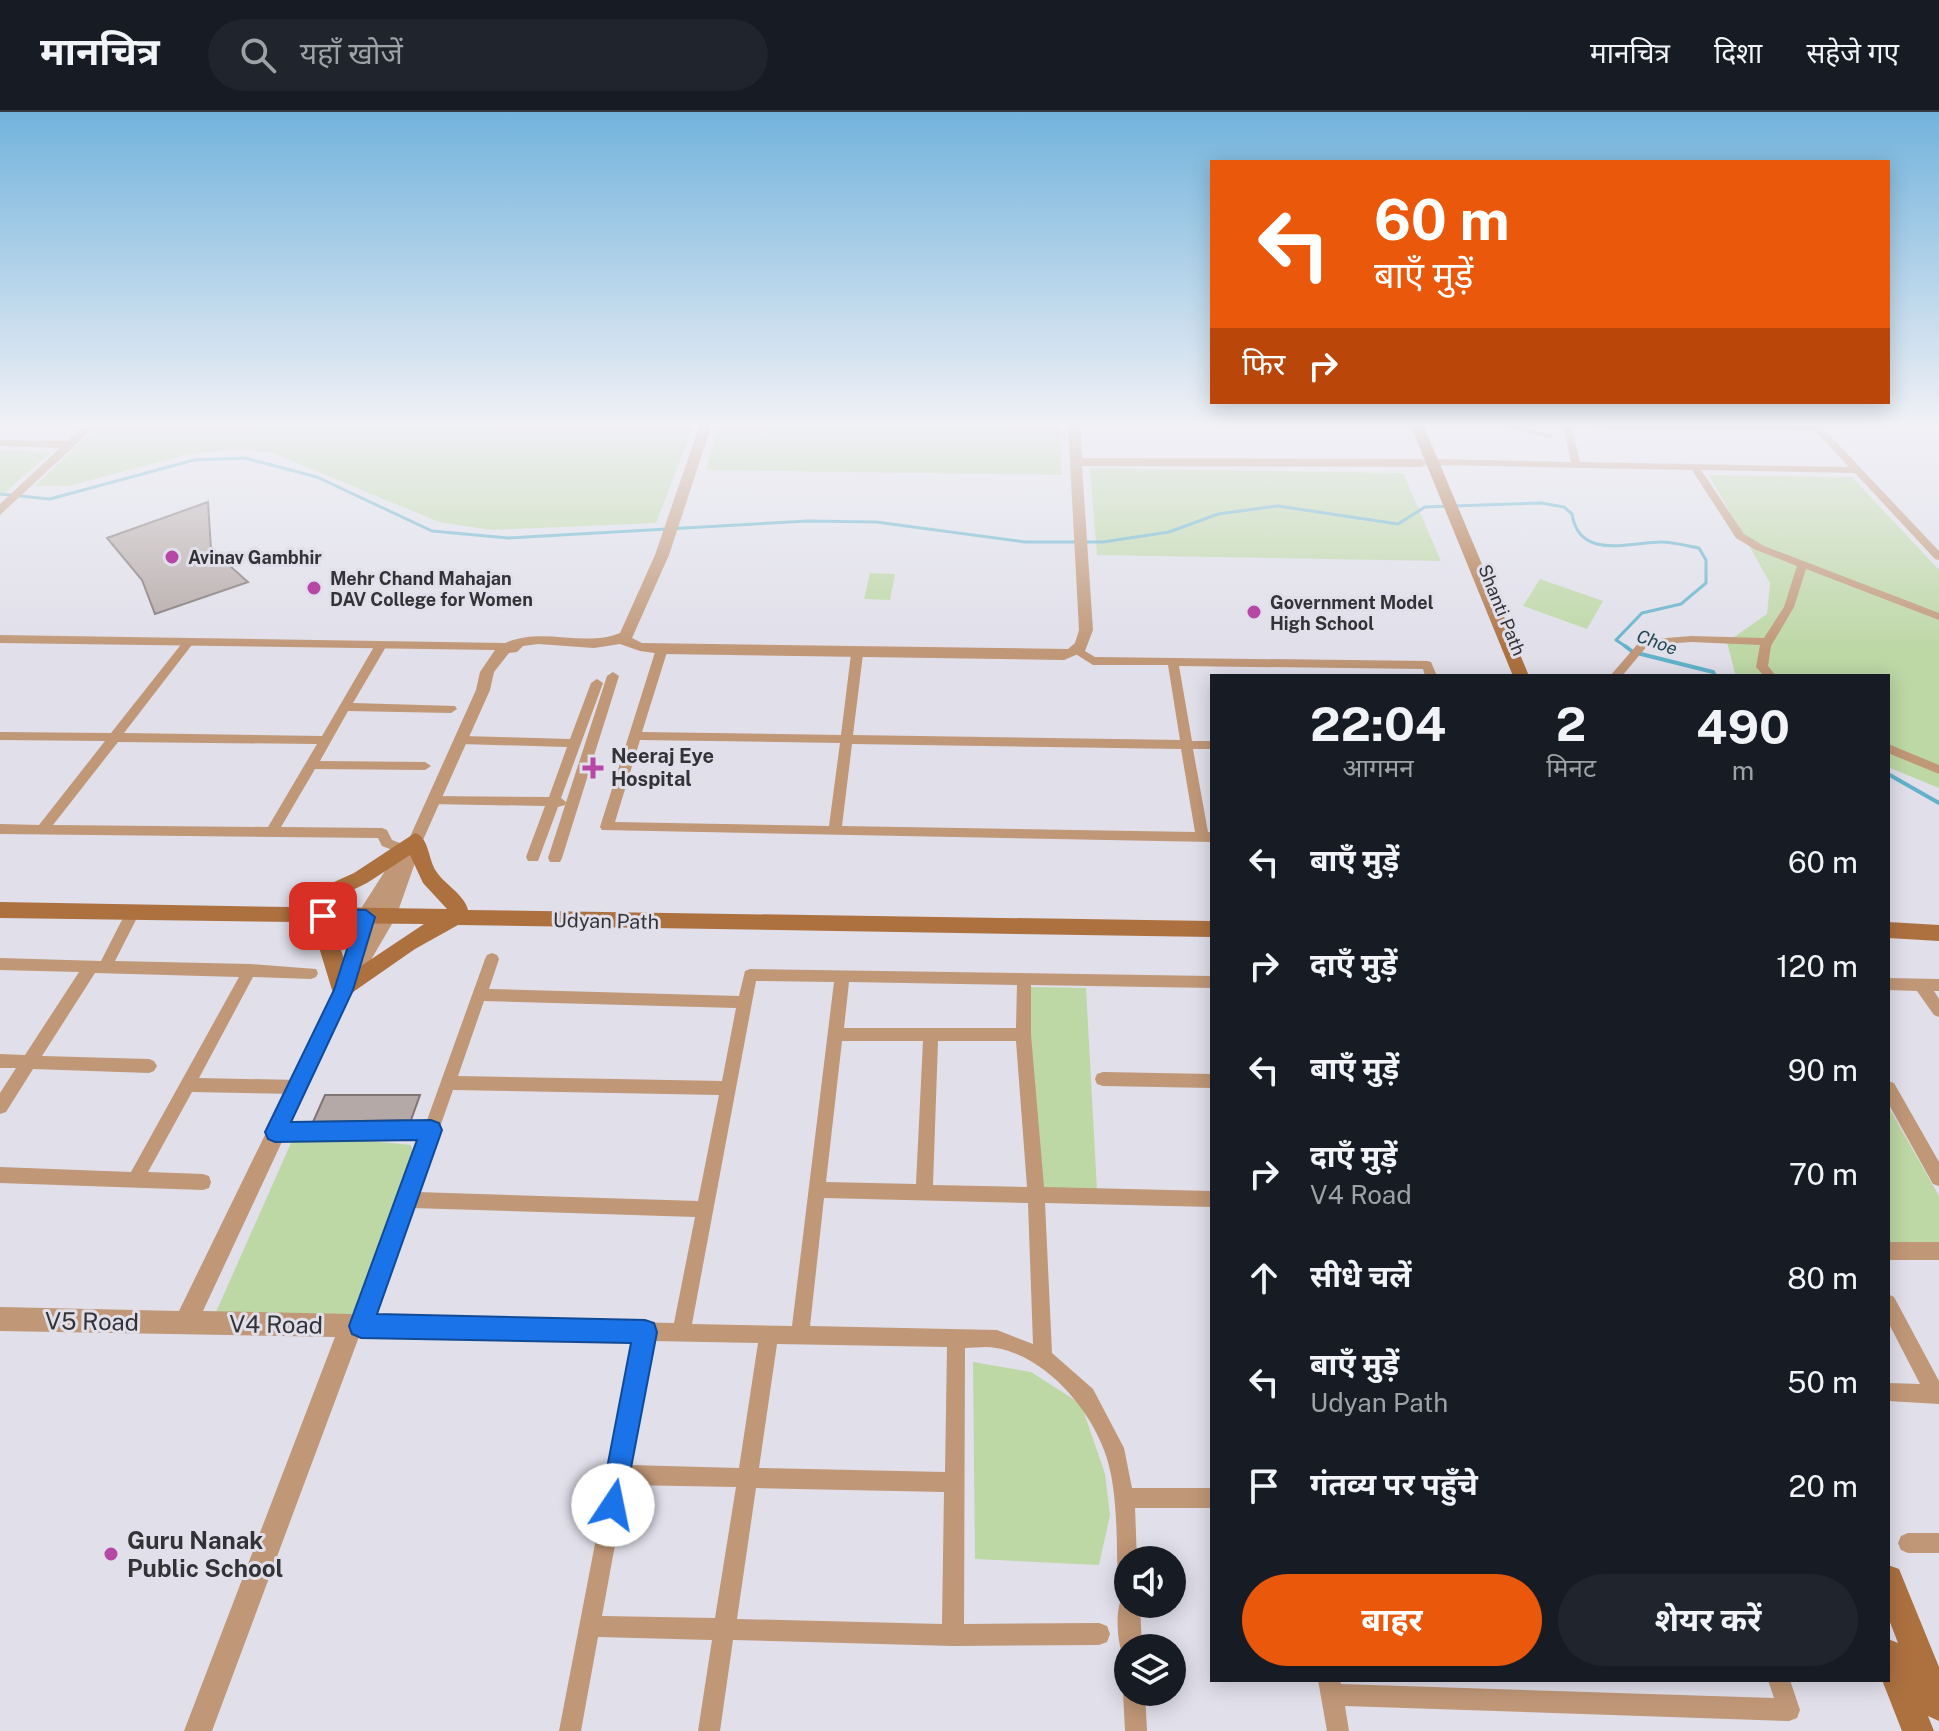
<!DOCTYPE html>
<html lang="hi">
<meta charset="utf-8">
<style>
body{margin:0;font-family:"Public Sans","Noto Sans Devanagari",sans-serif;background:#20242c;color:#f1f3f6;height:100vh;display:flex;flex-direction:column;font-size:30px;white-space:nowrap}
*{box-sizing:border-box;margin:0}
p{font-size:26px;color:#9ea1a6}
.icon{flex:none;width:44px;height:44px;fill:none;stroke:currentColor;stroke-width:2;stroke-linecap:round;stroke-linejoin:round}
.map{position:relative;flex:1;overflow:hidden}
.details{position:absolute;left:1210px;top:562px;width:680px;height:1008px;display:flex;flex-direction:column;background:#171b24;border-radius:0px;box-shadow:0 4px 20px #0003}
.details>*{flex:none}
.banner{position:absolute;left:1210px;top:48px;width:680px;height:244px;border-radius:0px;box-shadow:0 4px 20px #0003;background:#ea580c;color:#fff;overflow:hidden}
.tools{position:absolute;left:1114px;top:1434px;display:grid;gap:16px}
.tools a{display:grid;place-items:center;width:72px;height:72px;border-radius:50%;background:#171b24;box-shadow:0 4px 20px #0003;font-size:40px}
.pin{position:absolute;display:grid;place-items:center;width:68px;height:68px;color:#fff;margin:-34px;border-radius:16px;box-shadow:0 4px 12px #0006}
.me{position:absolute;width:88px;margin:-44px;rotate:11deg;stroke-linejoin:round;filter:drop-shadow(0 0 6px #0008)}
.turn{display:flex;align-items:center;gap:28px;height:168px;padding:0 32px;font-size:36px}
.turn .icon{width:104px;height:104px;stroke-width:2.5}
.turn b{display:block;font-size:56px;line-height:68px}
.then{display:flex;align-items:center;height:76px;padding:0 32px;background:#0003;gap:16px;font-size:30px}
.eta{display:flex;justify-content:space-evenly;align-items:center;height:136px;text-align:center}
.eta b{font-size:48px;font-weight:700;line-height:56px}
.button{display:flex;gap:16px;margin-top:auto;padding:16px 32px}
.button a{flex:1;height:92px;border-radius:48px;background:#ea580c;color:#fff;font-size:32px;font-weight:700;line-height:92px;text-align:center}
.button a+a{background:#20242c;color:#f1f3f6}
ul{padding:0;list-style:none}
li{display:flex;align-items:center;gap:24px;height:104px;padding:0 32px}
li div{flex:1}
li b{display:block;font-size:30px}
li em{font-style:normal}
header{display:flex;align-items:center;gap:48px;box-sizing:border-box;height:112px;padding:0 40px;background:#171b24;border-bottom:2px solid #363941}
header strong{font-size:38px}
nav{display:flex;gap:44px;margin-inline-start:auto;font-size:28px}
.search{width:560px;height:72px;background:#20242c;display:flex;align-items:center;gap:20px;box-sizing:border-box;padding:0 28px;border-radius:44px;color:#9ea1a6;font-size:30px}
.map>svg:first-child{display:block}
.green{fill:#bdd7a5}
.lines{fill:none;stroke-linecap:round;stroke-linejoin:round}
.stream-far1{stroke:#62b2cb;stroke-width:3}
.stream{stroke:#62b2cb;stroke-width:4}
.building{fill:#b5a9a7;stroke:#807573;stroke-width:2}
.minor{fill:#c09777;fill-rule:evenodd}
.tertiary{fill:#c09777;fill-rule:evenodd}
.secondary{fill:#ad7140;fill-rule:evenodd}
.route{fill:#1a73e8;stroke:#114b97;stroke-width:2}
.poi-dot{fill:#b647a5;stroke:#e0dfea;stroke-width:3}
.labels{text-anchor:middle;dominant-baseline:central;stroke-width:6;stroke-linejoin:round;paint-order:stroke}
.far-poi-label{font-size:18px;font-weight:bold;fill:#333337;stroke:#e0dfea;text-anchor:start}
.far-street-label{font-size:18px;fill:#333337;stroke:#e0dfea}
.far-water-label{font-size:18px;font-style:italic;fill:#214752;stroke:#e0dfea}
.poi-label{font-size:20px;font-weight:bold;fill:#333337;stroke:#e0dfea;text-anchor:start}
.street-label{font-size:20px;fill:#333337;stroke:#e0dfea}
.near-street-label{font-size:24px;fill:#333337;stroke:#e0dfea}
.near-poi-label{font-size:24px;font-weight:bold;fill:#333337;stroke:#e0dfea;text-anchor:start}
</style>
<header>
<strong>मानचित्र</strong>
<div class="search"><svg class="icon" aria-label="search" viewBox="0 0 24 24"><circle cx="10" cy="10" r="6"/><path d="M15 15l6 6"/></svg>यहाँ खोजें</div>
<nav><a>मानचित्र</a><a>दिशा</a><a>सहेजे गए</a></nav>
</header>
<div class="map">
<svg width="1939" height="1619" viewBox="0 0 1939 1619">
<rect width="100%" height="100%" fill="#e0dfea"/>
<g class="green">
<path d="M100,312H694L656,411L491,418L439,410L273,341L239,337L189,342L69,374H35Z"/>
<path d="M720,312H1059L1062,363L706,358Z"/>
<path d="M0,338L51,340L0,385Z"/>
<path d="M1090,356L1403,361L1441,449L1097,443Z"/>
<path d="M1709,363L1852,365L1939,458V676L1888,655V564H1738L1735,561L1727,530L1767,502L1770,471Z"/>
<path d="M870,461L895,462L890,488L864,487Z"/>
<path d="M1540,467L1603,489L1587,517L1523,494Z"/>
<path d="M1030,875L1086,876L1097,1079L1033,1078Z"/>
<path d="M1888,994L1939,1084V1133L1888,1132Z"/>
<path d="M295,1022L411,1033L413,1040L409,1053L357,1205L216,1200Z"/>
<path d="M973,1250L1031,1260L1081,1292L1105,1362L1110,1403L1099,1453L975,1447Z"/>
</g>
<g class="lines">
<path class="stream-far1" d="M0,382L50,387L194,348L245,346L317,365L432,419L508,426L808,409L876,410L1025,430H1103L1169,420L1218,402L1278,394L1398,412L1425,395L1541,391L1564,395L1572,402C1579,449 1631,430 1661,430C1674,430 1687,434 1699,436L1706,448V471L1681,492L1642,501L1616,528L1628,536"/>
<g class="stream">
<path d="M1625,534L1633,540L1713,560L1715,564"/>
<path d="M1888,662L1939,691"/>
</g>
</g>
<g class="building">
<path d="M208,390L211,437L248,470L155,502L142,468L107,426Z"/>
<path d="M325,983H420L411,1008L313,1010Z"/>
</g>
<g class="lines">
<g class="minor">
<path d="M1489,312H1509L1554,323L1550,326Z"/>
<path d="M1819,312L1939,439V448L1935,447L1855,361L1701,358L1744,422L1764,434L1939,501V508L1806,457L1794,495L1771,534L1768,554L1776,564H1764L1756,555L1760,533L1691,530L1648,533L1622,564H1610L1641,528L1691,524L1764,526L1784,495L1797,454L1756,438L1736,426L1692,358L1433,353L1428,350L1433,347L1571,350L1563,312ZM1572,316L1815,319L1849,355L1580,350Z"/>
<path d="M187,529L193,532L191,534L124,621L322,624L375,533L381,530L387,533L353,591L455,594L457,597L451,601L348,599L320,649L425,650L431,654L425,658L315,657L281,715L382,716L387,718L392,728L408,734L410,737L408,740L403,742L382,734L378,726L0,722V712L39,713L105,629L0,628V620L111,621L183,530ZM118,630L317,632L268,715L53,713Z"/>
<path d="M662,533L668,537L642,620L841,623L851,542L857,538L863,542L853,623L1180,628L1168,553H1093L1074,541V537L1078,535L1095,545L1427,549L1431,550L1437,564H1425L1423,557L1179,554L1192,629H1212V637H1193L1208,720H1212V730L602,718L600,715L656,537ZM640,628L840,631L829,714L615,710ZM852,632L1181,637L1195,720L842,714Z"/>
<path d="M613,560L619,564L562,746L560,750H550L548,746L607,564Z"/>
<path d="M597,567L603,571L561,686L566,690L565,693L558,695L538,749H528L526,745L545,694L428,692L427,689L433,684L549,685L567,635L461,632L455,628L461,624L570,627L591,571Z"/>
<path d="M1888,632L1939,653V662L1888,641Z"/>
<path d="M133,795L138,796L140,800L115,849L250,852L316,857L318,861L316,865L311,867L253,865L199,966L297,968L303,970L305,975L303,980L297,982L192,980L148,1060L203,1062L209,1064L211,1070L209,1076L203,1078L0,1071V1055L131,1060L239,865L95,861L42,944L149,947L154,949L157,954L154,959L149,961L33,957L6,1000L0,1002V981L16,956H0V942L25,943L79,860L0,858V846L101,849L128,796Z"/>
<path d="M492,841L497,843L499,847L489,877L739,884L745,859L750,857L1212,864V876L1031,873V923L1044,1075L1212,1079V1095L1045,1091L1052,1241L1093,1277L1124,1336L1132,1376H1212V1396H1135L1137,1448H1128V1492H1140L1142,1536H1128V1546L1123,1544C1117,1529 1115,1500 1122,1485L1126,1483L1121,1480L1118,1473C1116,1432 1119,1376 1104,1338C1088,1294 1044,1244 996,1236C986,1234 975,1236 965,1236L964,1512L1099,1511L1107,1514L1110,1522L1107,1530L1099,1533L953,1534L733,1528L720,1619H698L712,1528L598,1525L581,1619H559L634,1229L351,1223L345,1220L342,1214L345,1208L355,1205L420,1025L275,1027L269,1025L267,1020L269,1015L275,1013L426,1011L485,847L487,843ZM756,869L834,870L792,1214L692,1212ZM849,870L1017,873L1016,916H844ZM484,889L736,896L722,969L458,964ZM842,929H923L916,1072L826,1070ZM938,929H1016L1027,1075L933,1073ZM453,978L719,983L698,1089L417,1080ZM824,1086L1028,1091L1033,1232L997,1218L810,1214ZM412,1096L695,1105L674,1211L373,1205ZM652,1229L758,1231L739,1356L630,1353ZM777,1232L947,1235L945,1360L759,1356ZM626,1373L736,1375L715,1506L602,1504ZM756,1376L944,1380L942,1512L737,1507Z"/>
<path d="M1888,866L1939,867V879H1934L1939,887V905L1934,903L1917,879L1888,878Z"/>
<path d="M1103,960L1212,962V976L1103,974L1097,972L1095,967L1097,962Z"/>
<path d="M1888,969L1894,971L1939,1050V1074L1933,1072L1888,991Z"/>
<rect x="1888" y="1130" width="51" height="18"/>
<path d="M1888,1182L1894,1185L1939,1269V1292L1888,1289V1271L1920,1272L1888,1210Z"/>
<path d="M1908,1421H1939V1441H1908L1901,1438L1898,1431L1901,1424Z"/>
<path d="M1318,1568H1340L1341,1572L1774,1586L1768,1568H1790L1800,1598L1797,1606L1789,1609L1345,1594L1349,1619H1327Z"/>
<path d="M1128,1571V1580H1145L1147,1619H1125L1123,1580Z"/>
</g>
<g class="tertiary">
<path d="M86,312H98L0,403V392L60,336L0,334V328L68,329Z"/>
<path d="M700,312H712L669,443L632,526L642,531L1068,537L1075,531L1079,518L1068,312H1080L1082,346L1422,347L1428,351L1422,355L1082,354L1093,518L1085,539L1064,548L662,542L640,539L620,532L594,536L538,532L523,534L517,540L509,541L494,560L490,578L423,728L396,805L351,882L203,1199L351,1202L359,1206L363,1214L212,1619H184L335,1225L0,1219V1195L179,1199L347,855L344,849L362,795L392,748L400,747L476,578L480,560L495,538L0,531V523L505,531C543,514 583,536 620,521L655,443Z"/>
</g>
<g class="secondary">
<path d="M1410,312H1423L1529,564H1513Z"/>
<path d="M415,721C429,725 428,747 436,759C444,772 465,783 468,798L1212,809V825L458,813L415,837L343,887L336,884L332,878L318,832L295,810L0,806V790L290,795L292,789L354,761ZM410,743L423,771L447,797L318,795L367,771ZM325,811L424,812L349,862L340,835Z"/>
<path d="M1888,810L1939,813V829L1888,826Z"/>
<path d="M1888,1453L1899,1457L1939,1555V1609L1928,1604L1934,1619H1902L1882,1568H1888V1527L1898,1531L1888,1505Z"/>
</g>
</g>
<linearGradient id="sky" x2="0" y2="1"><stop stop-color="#72b3dc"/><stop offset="0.58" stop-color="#f1f1f6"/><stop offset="1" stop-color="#f1f1f6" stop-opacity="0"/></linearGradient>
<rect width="1939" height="539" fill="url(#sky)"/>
<path class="route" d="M323,797L366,798L375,805L353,878L291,1010L431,1008L439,1011L442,1018L377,1202L645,1208L654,1211L657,1220L622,1403L613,1406L604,1403L600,1393L631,1231L361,1226L352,1222L349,1214L417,1028L275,1030L268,1027L265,1020L334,878L355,812L316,809L314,804Z"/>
<g class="poi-dot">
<circle cx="172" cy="445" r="8"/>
<circle cx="314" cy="476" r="8"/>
<circle cx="1254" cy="500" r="8"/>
<path d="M589 644h8v8h8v8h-8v8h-8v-8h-8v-8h8z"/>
<circle cx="111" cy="1442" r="8"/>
</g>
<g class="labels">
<g class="far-poi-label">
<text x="188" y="445">Avinav Gambhir</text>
<text x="330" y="466">Mehr Chand Mahajan<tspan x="330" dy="21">DAV College for Women</tspan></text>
<text x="1270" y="490">Government Model<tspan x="1270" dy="21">High School</tspan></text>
</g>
<g class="far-street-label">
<text transform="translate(1502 498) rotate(68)">Shanti Path</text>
</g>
<g class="far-water-label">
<text transform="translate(1657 530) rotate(20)">Choe</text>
</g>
<g class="poi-label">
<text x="611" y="644">Neeraj Eye<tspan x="611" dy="23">Hospital</tspan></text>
</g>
<g class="street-label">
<text transform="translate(606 809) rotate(1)">Udyan Path</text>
</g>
<g class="near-street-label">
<text transform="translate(92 1209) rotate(1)">V5 Road</text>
<text transform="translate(276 1212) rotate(1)">V4 Road</text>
</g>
<g class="near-poi-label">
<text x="127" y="1428">Guru Nanak<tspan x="127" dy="28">Public School</tspan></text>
</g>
</g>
</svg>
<div class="tools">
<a><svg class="icon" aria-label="sound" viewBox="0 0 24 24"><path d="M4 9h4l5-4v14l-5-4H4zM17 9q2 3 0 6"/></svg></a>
<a><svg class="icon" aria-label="layers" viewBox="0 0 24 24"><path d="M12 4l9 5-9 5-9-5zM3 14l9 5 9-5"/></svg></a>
</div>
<div class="pin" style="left:323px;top:804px;background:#d93025"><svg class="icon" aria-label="arrive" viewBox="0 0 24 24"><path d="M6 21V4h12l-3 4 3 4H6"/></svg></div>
<svg class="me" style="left:613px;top:1393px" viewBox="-20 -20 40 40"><circle r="19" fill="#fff"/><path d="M0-13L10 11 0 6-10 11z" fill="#1a73e8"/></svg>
<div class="banner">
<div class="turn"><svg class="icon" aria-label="left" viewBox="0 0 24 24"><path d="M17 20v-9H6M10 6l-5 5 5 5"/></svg><div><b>60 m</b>बाएँ मुड़ें</div></div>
<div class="then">फिर<svg class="icon" aria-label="right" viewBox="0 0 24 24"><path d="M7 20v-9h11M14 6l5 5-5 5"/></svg></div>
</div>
<section class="details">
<div class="eta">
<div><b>22:04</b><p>आगमन</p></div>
<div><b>2</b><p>मिनट</p></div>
<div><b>490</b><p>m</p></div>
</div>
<ul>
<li><svg class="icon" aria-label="left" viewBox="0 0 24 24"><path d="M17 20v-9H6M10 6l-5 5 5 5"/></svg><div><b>बाएँ मुड़ें</b></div><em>60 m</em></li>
<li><svg class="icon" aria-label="right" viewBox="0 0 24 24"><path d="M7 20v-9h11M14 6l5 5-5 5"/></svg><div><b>दाएँ मुड़ें</b></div><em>120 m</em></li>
<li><svg class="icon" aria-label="left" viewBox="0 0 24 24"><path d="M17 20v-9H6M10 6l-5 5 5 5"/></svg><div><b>बाएँ मुड़ें</b></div><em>90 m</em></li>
<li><svg class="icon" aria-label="right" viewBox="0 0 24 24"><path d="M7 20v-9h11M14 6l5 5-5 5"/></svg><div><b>दाएँ मुड़ें</b><p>V4 Road</p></div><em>70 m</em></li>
<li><svg class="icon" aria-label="ahead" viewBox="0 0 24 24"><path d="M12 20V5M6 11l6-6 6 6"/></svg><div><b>सीधे चलें</b></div><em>80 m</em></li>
<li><svg class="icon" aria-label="left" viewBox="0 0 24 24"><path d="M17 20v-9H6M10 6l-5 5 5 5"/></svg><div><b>बाएँ मुड़ें</b><p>Udyan Path</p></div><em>50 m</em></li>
<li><svg class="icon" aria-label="arrive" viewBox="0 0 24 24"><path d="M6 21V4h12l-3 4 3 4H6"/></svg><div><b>गंतव्य पर पहुँचे</b></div><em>20 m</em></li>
</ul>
<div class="button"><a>बाहर</a><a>शेयर करें</a></div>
</section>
</div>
